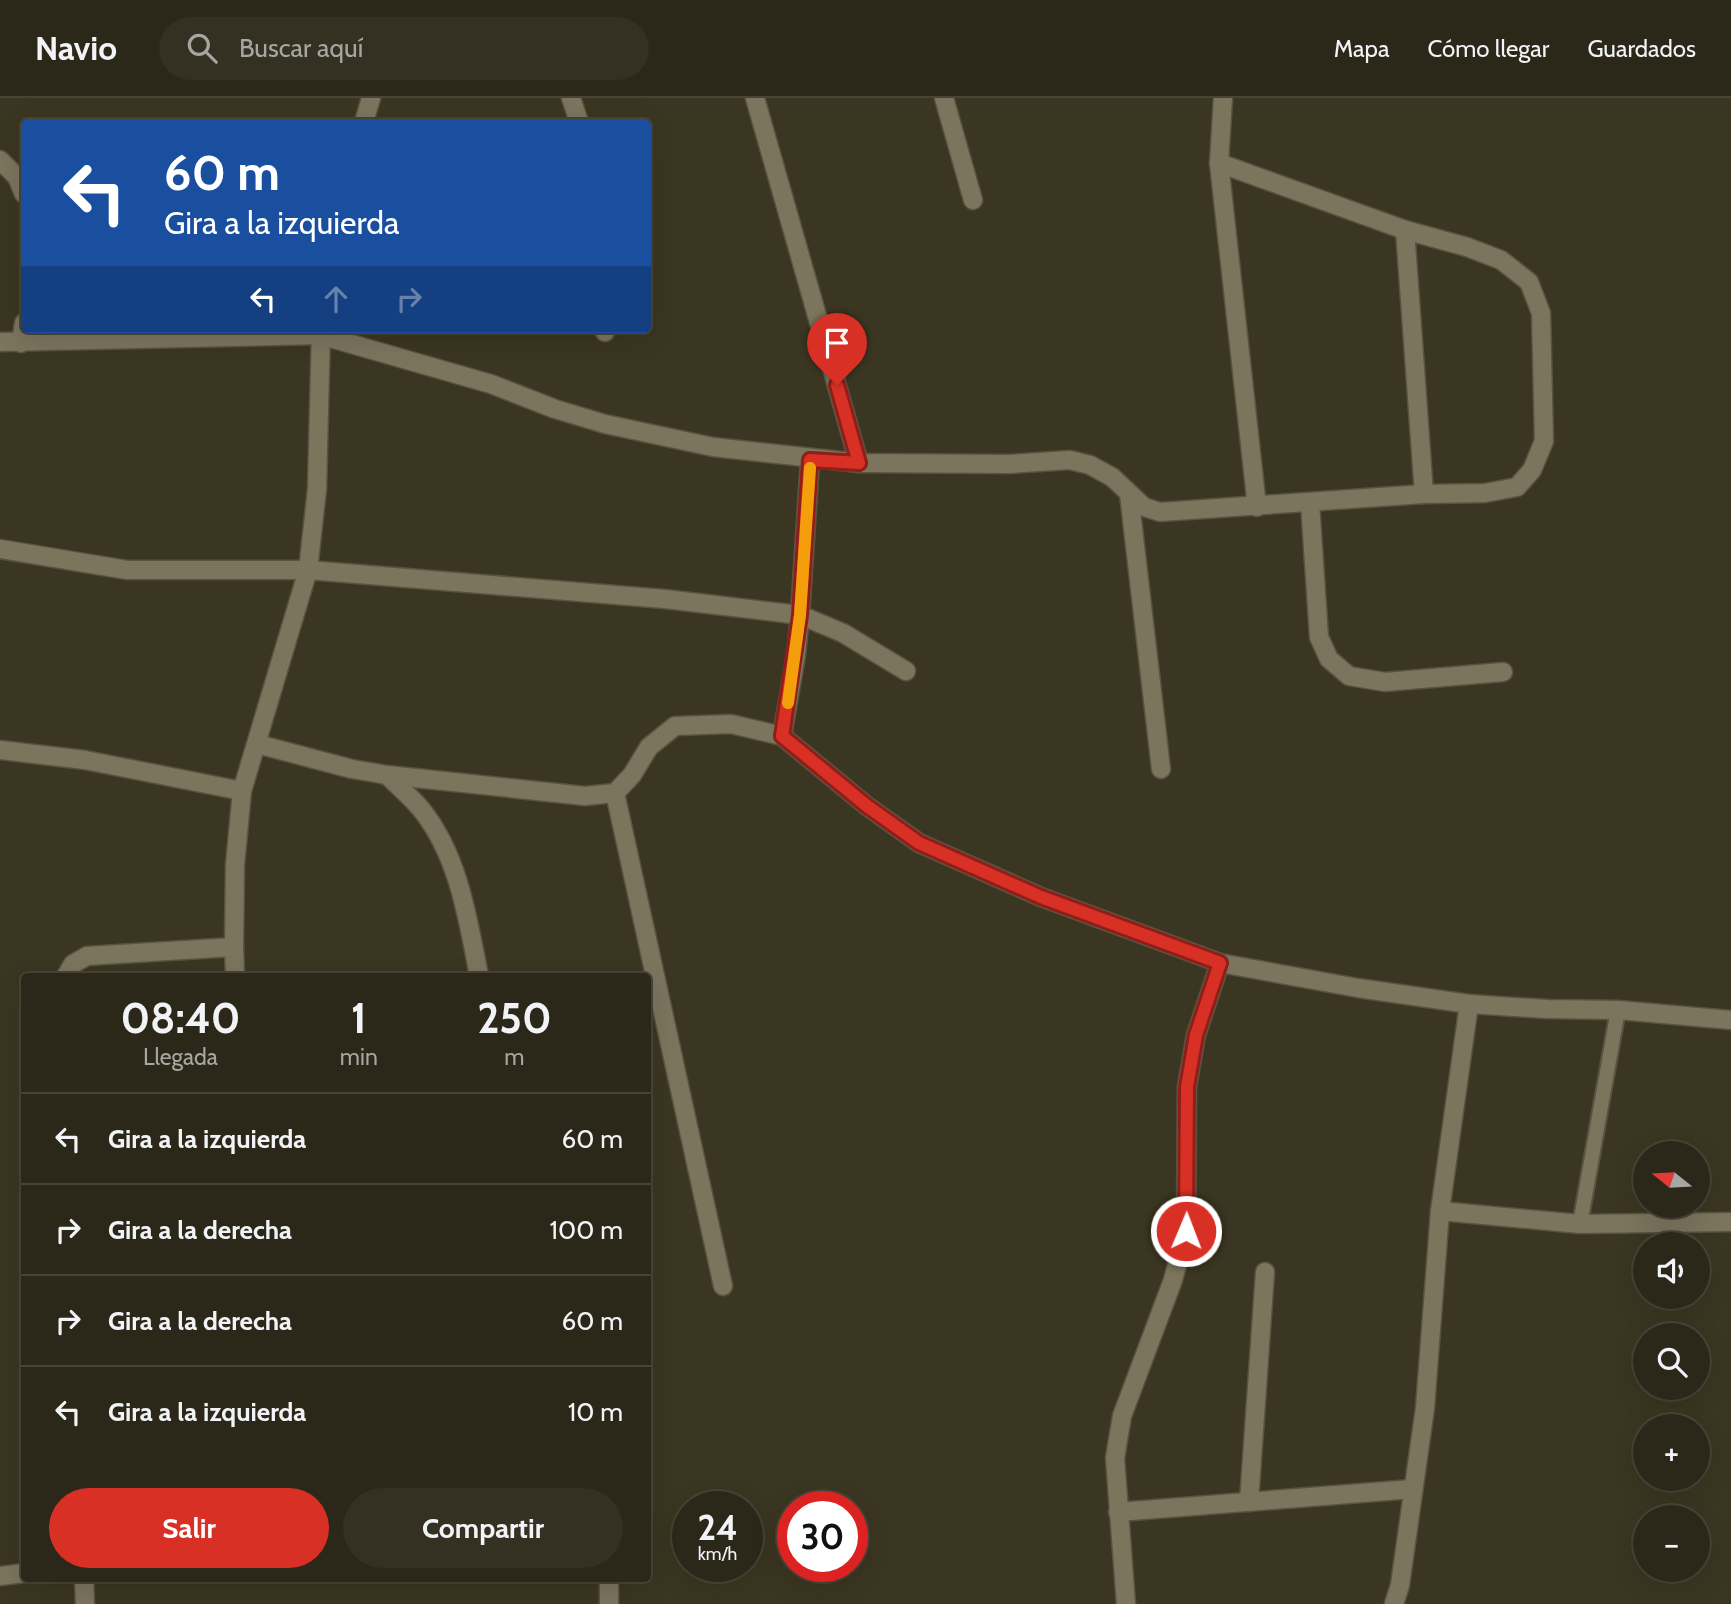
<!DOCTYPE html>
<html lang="es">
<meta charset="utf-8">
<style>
body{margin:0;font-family:Cabin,sans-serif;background:#343022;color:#f1f3f6;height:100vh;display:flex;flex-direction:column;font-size:26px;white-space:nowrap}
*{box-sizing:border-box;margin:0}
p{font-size:23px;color:#a6a6a2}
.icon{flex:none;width:38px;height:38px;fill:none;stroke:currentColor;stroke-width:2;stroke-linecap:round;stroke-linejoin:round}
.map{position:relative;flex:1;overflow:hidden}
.panel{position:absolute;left:21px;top:875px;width:630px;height:609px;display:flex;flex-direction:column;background:#2c2819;border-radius:7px;box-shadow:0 7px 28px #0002,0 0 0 2px #484438}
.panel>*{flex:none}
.hud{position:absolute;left:21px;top:21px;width:630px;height:214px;border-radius:7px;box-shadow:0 7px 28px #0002,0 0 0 2px #484438;background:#1a4fa0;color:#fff;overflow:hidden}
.needle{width:46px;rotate:288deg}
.fabs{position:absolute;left:1633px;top:1043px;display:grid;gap:14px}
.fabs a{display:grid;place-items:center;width:77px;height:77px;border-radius:50%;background:#2c2819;box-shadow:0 7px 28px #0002,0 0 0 2px #484438;font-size:35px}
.speed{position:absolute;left:672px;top:1393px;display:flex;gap:14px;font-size:35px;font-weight:700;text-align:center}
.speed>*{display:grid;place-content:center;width:91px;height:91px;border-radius:50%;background:#2c2819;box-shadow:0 7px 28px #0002,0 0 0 2px #484438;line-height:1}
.speed small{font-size:18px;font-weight:400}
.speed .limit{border:10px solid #d22;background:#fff;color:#111}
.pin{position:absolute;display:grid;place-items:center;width:60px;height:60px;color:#fff;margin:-72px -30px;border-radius:50% 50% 50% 0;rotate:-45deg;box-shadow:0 0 7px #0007}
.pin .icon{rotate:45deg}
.me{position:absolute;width:77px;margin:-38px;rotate:1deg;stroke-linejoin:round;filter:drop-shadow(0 0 5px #0008)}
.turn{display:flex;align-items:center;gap:24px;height:147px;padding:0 28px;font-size:32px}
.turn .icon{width:91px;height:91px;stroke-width:2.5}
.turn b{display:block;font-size:49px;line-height:60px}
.lanes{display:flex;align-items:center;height:66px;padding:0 28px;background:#0003;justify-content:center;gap:35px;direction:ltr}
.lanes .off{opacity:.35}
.eta{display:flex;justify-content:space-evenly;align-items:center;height:119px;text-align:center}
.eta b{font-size:42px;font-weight:800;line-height:49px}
.cta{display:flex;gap:14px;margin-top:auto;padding:14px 28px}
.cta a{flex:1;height:80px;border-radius:42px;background:#d93025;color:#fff;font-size:28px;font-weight:800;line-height:80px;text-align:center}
.cta a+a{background:#343022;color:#f1f3f6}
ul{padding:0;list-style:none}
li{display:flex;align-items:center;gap:21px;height:91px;padding:0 28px;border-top:2px solid #484438}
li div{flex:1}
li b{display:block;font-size:26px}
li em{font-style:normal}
header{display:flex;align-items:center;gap:42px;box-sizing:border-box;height:98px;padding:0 35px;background:#2c2819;border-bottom:2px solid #484438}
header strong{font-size:33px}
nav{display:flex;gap:38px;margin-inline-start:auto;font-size:24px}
.search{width:490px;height:63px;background:#343022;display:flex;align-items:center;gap:18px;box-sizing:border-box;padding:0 24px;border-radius:38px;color:#a6a6a2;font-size:26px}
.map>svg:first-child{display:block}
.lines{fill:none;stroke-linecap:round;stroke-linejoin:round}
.lane-casing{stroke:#585340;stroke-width:18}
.street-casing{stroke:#585340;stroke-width:21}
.lane{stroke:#7b755e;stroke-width:14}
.street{stroke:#7b755e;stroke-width:18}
.route-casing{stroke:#8d1f18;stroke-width:18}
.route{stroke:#d93025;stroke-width:12}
.slow{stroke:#f59e0b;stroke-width:12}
</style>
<header>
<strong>Navio</strong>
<div class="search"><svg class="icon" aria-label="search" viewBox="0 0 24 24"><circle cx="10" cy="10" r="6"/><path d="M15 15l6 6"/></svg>Buscar aquí</div>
<nav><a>Mapa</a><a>Cómo llegar</a><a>Guardados</a></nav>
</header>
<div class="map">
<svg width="1731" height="1506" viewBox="0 0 1731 1506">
<rect width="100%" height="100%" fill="#3b3621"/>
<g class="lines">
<defs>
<path id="lane" d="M1580,1126L1618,912"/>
<g id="street">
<path d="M571,0L579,24"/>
<path d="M755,0L859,365"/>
<path d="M944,0L973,102"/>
<path d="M1223,0L1219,65L1257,409"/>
<path d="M364,24L371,0"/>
<path d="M0,62L17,79L24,96"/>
<path d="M1405,132L1424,396"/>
<path d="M605,234V231"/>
<path d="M0,244L320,237L491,286L555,311L605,326L713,349L859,365L1009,366L1070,362L1090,367L1112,379L1144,409L1160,414L1424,396L1485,395L1517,389L1532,372L1544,343L1541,215L1529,184L1501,162L1467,149L1405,132L1219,65"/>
<path d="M21,245L24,225"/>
<path d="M1129,396L1161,671"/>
<path d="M1310,405L1319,539L1329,561L1349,578L1385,584L1503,574"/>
<path d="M0,451L127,472H308L665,501L800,517L843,535L906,573"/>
<path d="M782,638L796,557L800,517L810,362"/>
<path d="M257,646L352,671L387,677L585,698L615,695L632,677L649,649L675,628L731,626L782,638L867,708L919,745L1041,799L1220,865L1358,890L1469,906L1547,911L1618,912L1731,922"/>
<path d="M0,652L85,662L242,693"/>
<path d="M387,677C398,688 411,699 421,711C459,758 468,822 479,878"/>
<path d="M615,695L723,1188"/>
<path d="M234,849L235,878"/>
<path d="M66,878L73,866L87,858L234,849L235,767L242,693L308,472L317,391L321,231"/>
<path d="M1440,1113L1580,1126L1731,1124"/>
<path d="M1249,1404L1265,1174"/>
<path d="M1118,1414L1413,1391"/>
<path d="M0,1478L24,1475"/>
<path d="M84,1480L85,1506"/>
<path d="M609,1506V1480"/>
<path d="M1126,1506L1115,1360L1122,1318L1173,1182L1186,1133L1187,989L1196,937L1220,865"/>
<path d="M1394,1506L1400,1487L1425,1310L1440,1113L1469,906"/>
</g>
</defs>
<use href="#lane" class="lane-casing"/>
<use href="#street" class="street-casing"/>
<use href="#lane" class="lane"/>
<use href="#street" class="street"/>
</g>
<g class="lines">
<defs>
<path id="route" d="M837,287L859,365L810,362L800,517L782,638L867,708L919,745L1041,799L1220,865L1196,937L1187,989L1186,1133"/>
</defs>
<use href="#route" class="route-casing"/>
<use href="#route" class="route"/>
<path class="slow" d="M788,605L800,517L810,370"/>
</g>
</svg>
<div class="fabs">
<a><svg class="needle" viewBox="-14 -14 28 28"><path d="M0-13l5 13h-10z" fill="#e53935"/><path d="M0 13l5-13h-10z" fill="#a6a6a2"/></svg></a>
<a><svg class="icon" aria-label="sound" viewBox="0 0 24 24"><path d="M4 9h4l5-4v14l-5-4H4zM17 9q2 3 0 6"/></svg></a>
<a><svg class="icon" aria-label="search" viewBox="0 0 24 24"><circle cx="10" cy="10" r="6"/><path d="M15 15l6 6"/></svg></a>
<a>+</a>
<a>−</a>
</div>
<div class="speed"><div>24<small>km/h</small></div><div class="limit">30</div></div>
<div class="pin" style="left:837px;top:287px;background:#d93025"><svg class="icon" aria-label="arrive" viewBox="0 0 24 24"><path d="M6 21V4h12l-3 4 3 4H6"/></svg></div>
<svg class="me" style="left:1186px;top:1133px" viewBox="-20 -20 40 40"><circle r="17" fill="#d93025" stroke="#fff" stroke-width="3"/><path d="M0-11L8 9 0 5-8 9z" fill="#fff"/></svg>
<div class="hud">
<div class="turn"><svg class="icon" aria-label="left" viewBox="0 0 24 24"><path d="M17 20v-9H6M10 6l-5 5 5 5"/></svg><div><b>60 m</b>Gira a la izquierda</div></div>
<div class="lanes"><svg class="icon" aria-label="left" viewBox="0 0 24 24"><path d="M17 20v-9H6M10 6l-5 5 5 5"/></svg><svg class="icon off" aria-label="ahead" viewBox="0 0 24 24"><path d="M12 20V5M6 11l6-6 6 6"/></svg><svg class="icon off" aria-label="right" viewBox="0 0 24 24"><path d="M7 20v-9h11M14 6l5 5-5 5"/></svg></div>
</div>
<section class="panel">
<div class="eta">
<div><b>08:40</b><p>Llegada</p></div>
<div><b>1</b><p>min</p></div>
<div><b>250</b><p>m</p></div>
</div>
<ul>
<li><svg class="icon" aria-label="left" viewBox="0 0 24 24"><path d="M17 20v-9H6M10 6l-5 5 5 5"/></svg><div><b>Gira a la izquierda</b></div><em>60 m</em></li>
<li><svg class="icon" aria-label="right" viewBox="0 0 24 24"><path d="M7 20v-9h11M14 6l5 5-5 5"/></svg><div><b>Gira a la derecha</b></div><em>100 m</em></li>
<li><svg class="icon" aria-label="right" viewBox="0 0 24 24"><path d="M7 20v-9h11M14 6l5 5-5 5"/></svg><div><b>Gira a la derecha</b></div><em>60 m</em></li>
<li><svg class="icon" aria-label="left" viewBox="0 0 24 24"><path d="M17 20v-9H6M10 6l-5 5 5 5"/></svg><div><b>Gira a la izquierda</b></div><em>10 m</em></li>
</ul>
<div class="cta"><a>Salir</a><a>Compartir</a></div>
</section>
</div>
